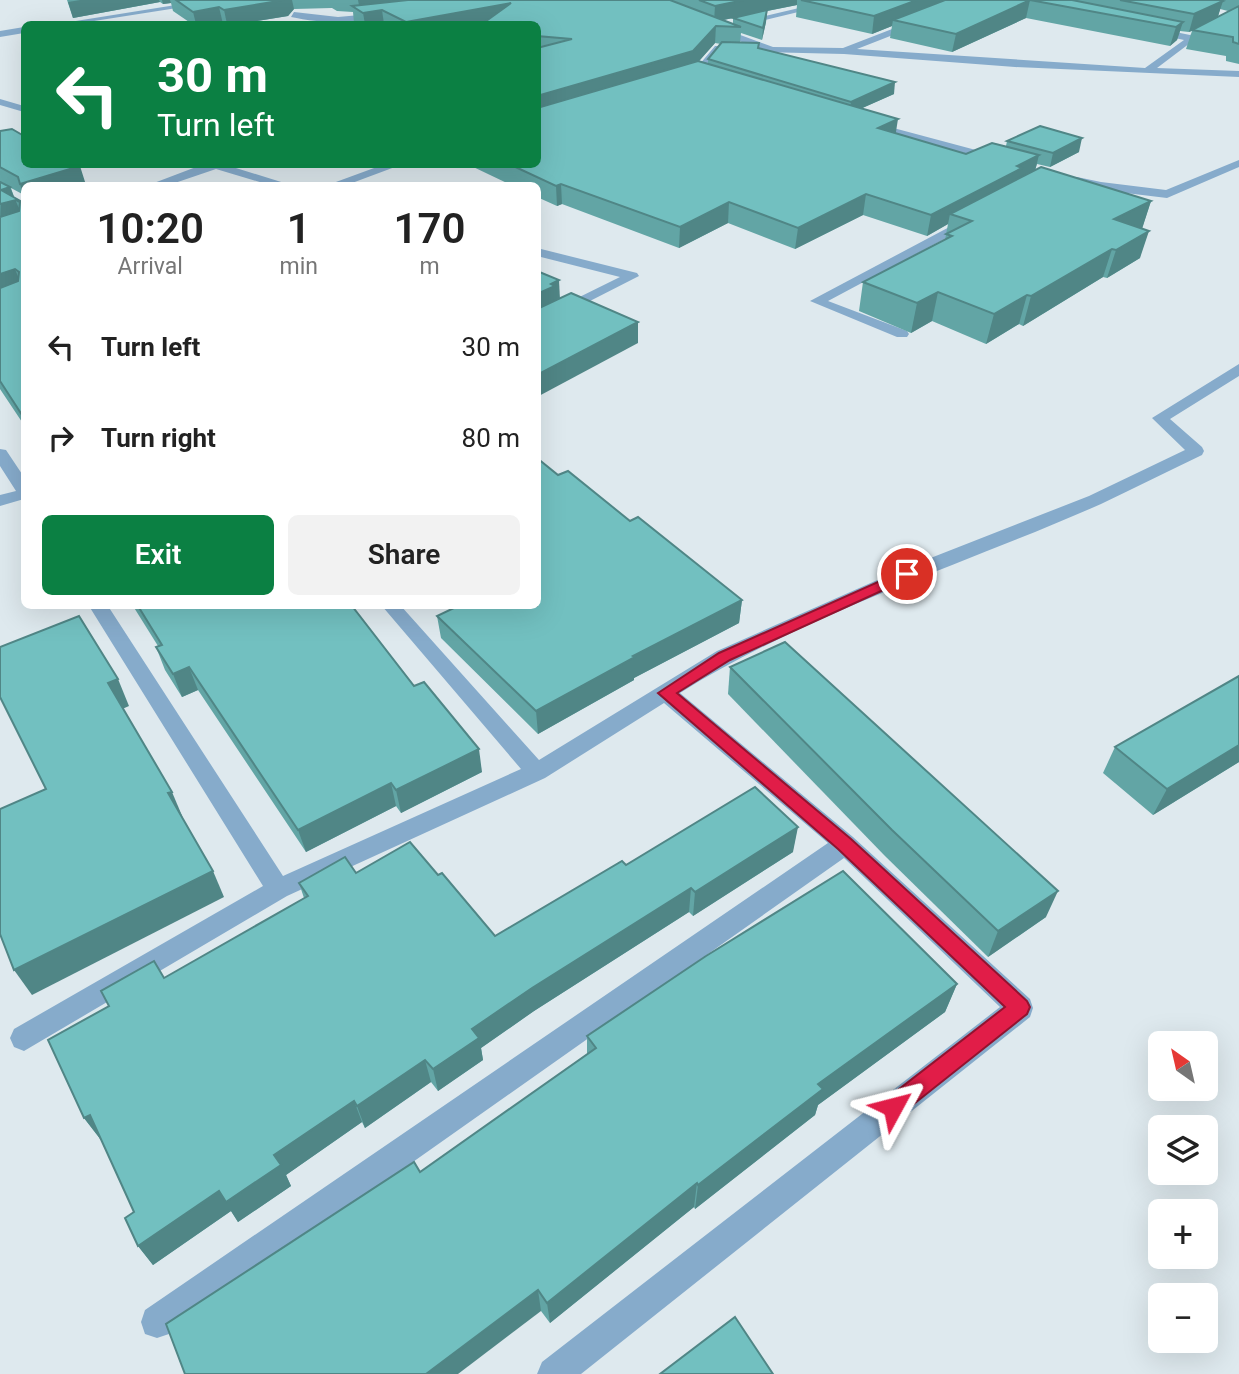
<!DOCTYPE html>
<meta charset="utf-8">
<style>
body{margin:0;font-family:Roboto,sans-serif;background:#f2f2f2;color:#222;height:100vh;display:flex;flex-direction:column;font-size:26px;white-space:nowrap}
*{box-sizing:border-box;margin:0}
p{font-size:23px;color:#767676}
.icon{flex:none;width:38px;height:38px;fill:none;stroke:currentColor;stroke-width:2;stroke-linecap:round;stroke-linejoin:round}
.map{position:relative;flex:1;overflow:hidden}
.drawer{position:absolute;left:21px;top:182px;width:520px;height:427px;display:flex;flex-direction:column;background:#fff;border-radius:10px;box-shadow:0 7px 28px #0002}
.drawer>*{flex:none}
.banner{position:absolute;left:21px;top:21px;width:520px;height:147px;border-radius:10px;box-shadow:0 7px 28px #0002;background:#0b8043;color:#fff;overflow:hidden}
.needle{width:46px;rotate:326deg}
.controls{position:absolute;left:1148px;top:1031px;display:grid;gap:14px}
.controls a{display:grid;place-items:center;width:70px;height:70px;border-radius:10px;background:#fff;box-shadow:0 7px 28px #0002;font-size:35px}
.pin{position:absolute;display:grid;place-items:center;width:60px;height:60px;color:#fff;margin:-30px;border:4px solid #fff;border-radius:50%;box-shadow:0 2px 7px #0007}
.me{position:absolute;width:77px;margin:-38px;rotate:52deg;stroke-linejoin:round;filter:drop-shadow(0 0 5px #0008)}
.turn{display:flex;align-items:center;gap:24px;height:147px;padding:0 21px;font-size:32px}
.turn .icon{width:91px;height:91px;stroke-width:2.5}
.turn b{display:block;font-size:49px;line-height:60px}
.eta{display:flex;justify-content:space-evenly;align-items:center;height:119px;text-align:center}
.eta b{font-size:42px;font-weight:600;line-height:49px}
.button{display:flex;gap:14px;margin-top:auto;padding:14px 21px}
.button a{flex:1;height:80px;border-radius:10px;background:#0b8043;color:#fff;font-size:28px;font-weight:600;line-height:80px;text-align:center}
.button a+a{background:#f2f2f2;color:#222}
ul{padding:0;list-style:none}
li{display:flex;align-items:center;gap:21px;height:91px;padding:0 21px}
li div{flex:1}
li b{display:block;font-size:26px}
li em{font-style:normal}
.map>svg:first-child{display:block}
.lines{fill:none;stroke-linecap:round;stroke-linejoin:round}
.minor{fill:#86abcb;fill-rule:evenodd}
.wall{fill:#62a5a5;fill-rule:evenodd}
.shaded-wall{fill:#508686}
.building{fill:#72c0c0;stroke:#508686;stroke-width:2}
.route{fill:#e11d48;stroke:#92132f;stroke-width:2}
</style>
<div class="map">
<svg width="1239" height="1374" viewBox="0 0 1239 1374">
<rect width="100%" height="100%" fill="#dee9ee"/>
<g class="lines">
<g class="minor">
<path d="M207,0H228L75,24H57Z"/>
<path d="M833,0H848L740,26L736,23Z"/>
<path d="M294,12L338,17L382,13L386,16C365,28 315,22 291,17Z"/>
<path d="M918,19L921,24L857,49L1145,68L1184,40L1148,32L1147,30L1151,27L1190,35L1198,31L1202,34L1157,68L1239,71V77L1015,67L844,54L720,51L700,75L682,80L677,77L694,71L715,46L755,47L713,31L712,29L716,26L773,47L843,48Z"/>
<path d="M24,27V33L0,37V31Z"/>
<path d="M0,99L24,106V112L0,105Z"/>
<path d="M871,122L1002,157L1004,159L998,162L867,127V123Z"/>
<path d="M1239,160V167L1167,198L1101,190L1071,180L1077,177L1101,182L1166,190Z"/>
<path d="M204,164H223L294,186H273L216,169L166,186H146Z"/>
<path d="M385,164H403L344,186H325Z"/>
<path d="M972,215L976,216V222L828,301L907,331L909,334L907,337H897L810,301Z"/>
<path d="M537,248L637,273L639,276L537,328V318L620,277L537,256Z"/>
<path d="M1239,364V376L1170,419L1202,447L1204,451L1202,455C1168,471 1135,488 1101,504C961,566 811,611 680,693L853,837L1030,999L1033,1008L1030,1017L581,1374H537L542,1362L1000,1007L844,858L169,1334L157,1338L145,1334L141,1322L145,1310L828,843L664,703L545,778L287,896L24,1051L14,1047L10,1038L14,1029L263,886L89,606H108L283,876L521,769L382,606H401L539,760L717,651L900,570L1089,496L1185,450L1152,418Z"/>
<path d="M0,449L6,450L24,477V499L0,506V495L16,491L0,466Z"/>
</g>
</g>
<g class="wall">
<path d="M67,0H1239V64L1226,61V56L1186,49L1192,31L1189,32L1180,31L1177,40L1170,46L1026,18L952,52L890,38L892,26L872,34L796,17L797,5L767,11L766,22L762,40L741,33L740,43H759V48L894,94L862,108L896,134L966,154L1006,146L1007,141L1079,152L1050,167L1037,164L1035,170L1151,201L1142,228L1140,258L1107,278L1103,277L1023,326L1019,324L986,344L932,321L911,333L859,311L863,282L945,240L948,224L927,236L863,215L795,249L728,223L679,248L562,204L557,206L537,197V186H513L467,164H537V24H357L354,23L353,12L337,11L332,8L294,9L288,16L239,24H192L173,11L171,3L163,4L160,2L73,18ZM1220,9L1228,11L1218,17ZM733,18V24L723,20ZM715,43L721,44L708,59V64L699,61Z"/>
<path d="M0,131L86,185L24,195L11,188L14,197L24,203V425L0,389Z"/>
<path d="M558,475L630,521L742,600L739,623L634,678V680L538,734L441,638L437,616L537,606Z"/>
<path d="M133,606H352L482,772L401,813L396,806L306,852L198,690L182,697L165,670L156,647L158,646Z"/>
<path d="M730,667L1046,917L988,957L885,856L728,694Z"/>
<path d="M1239,676V762L1153,815L1103,773L1115,747Z"/>
<path d="M793,852L693,916L689,912L534,1011L481,1048L483,1060L438,1091L431,1082L365,1128L362,1122L286,1175L291,1186L238,1222L231,1211L153,1265L138,1246L134,1212L101,1140L84,1118L164,978L304,898L299,883L356,873L438,875L495,936L626,865Z"/>
<path d="M957,984L945,1012L818,1105L815,1115L695,1209L694,1207L550,1323L541,1311L420,1172L587,1054V1036Z"/>
</g>
<g class="shaded-wall">
<path d="M80,0H159L160,2L73,18L68,2Z"/>
<path d="M162,0H170L171,3L163,4Z"/>
<path d="M284,0H292L294,9L288,16L239,24H227L224,10Z"/>
<path d="M358,0H439L360,11Z"/>
<path d="M744,0H797V5L767,11L766,22L762,40L763,28L767,11L714,22L715,6Z"/>
<path d="M917,0H961L893,20L892,26L872,34L874,16Z"/>
<path d="M1030,0L1026,18L952,52L956,34Z"/>
<path d="M1223,1L1217,19L1189,32L1194,14Z"/>
<path d="M511,3L484,24H406V22Z"/>
<path d="M219,7L223,24H196L193,12Z"/>
<path d="M382,10L384,24H365L363,13Z"/>
<path d="M1183,22L1177,40L1170,46L1176,27Z"/>
<path d="M716,26L715,43L692,69L537,115V96Z"/>
<path d="M895,82L894,94L849,114L851,102Z"/>
<path d="M898,119L895,138L878,128Z"/>
<path d="M1082,138L1079,152L1050,167L1053,153Z"/>
<path d="M1039,155L1034,175L950,214L948,224L927,236L931,215L1017,166Z"/>
<path d="M80,166L86,185L24,186V197L20,184Z"/>
<path d="M561,184L562,204L557,206L556,186Z"/>
<path d="M10,187L23,218L0,225L1,190Z"/>
<path d="M866,194L863,215L795,249L798,228Z"/>
<path d="M1151,201L1142,229L1114,219Z"/>
<path d="M729,202L728,223L679,248L680,227Z"/>
<path d="M1149,231L1140,258L1107,278L1116,250Z"/>
<path d="M1112,249L1103,277L1023,326L1031,296Z"/>
<path d="M15,269L23,289L0,297V274Z"/>
<path d="M559,280L560,300L537,315V294L551,284Z"/>
<path d="M938,292L932,321L911,333L917,303Z"/>
<path d="M1027,295L1019,324L986,344L994,314Z"/>
<path d="M638,322V343L537,397V375Z"/>
<path d="M742,600L739,623L634,678V680L538,734L536,711L633,656Z"/>
<path d="M189,667L198,690L182,697L173,674Z"/>
<path d="M118,679L129,706L120,710L108,683Z"/>
<path d="M1239,745V762L1153,815L1167,789Z"/>
<path d="M479,749L482,772L401,813L396,790Z"/>
<path d="M391,783L396,806L306,852L298,830Z"/>
<path d="M172,792L183,818L168,793Z"/>
<path d="M798,827L793,852L693,916L695,892Z"/>
<path d="M213,871L224,897L32,995L14,970Z"/>
<path d="M691,888L689,912L534,1011L481,1048L483,1060L438,1091L433,1069L472,1029L532,988Z"/>
<path d="M1058,891L1046,917L988,957L998,931Z"/>
<path d="M957,984L945,1012L818,1105L815,1115L695,1209L698,1185L818,1084Z"/>
<path d="M425,1060L431,1082L365,1128L357,1106Z"/>
<path d="M354,1101L362,1122L286,1175L291,1186L238,1222L231,1211L153,1265L138,1246Z"/>
<path d="M90,1115L101,1140L84,1118Z"/>
<path d="M697,1183L694,1207L550,1323L547,1303Z"/>
<path d="M538,1290L541,1311L458,1374H426Z"/>
</g>
<g class="building">
<path d="M176,0H284L224,10L219,7L193,12Z"/>
<path d="M408,0H670L741,27L716,26L693,51L537,96V48L572,39L537,36V24H482L511,3L406,22L382,10L363,13L352,6Z"/>
<path d="M699,0H744L715,6Z"/>
<path d="M801,0H917L874,16Z"/>
<path d="M945,0H1030L956,34L893,20Z"/>
<path d="M1030,0H1072L1183,22L1176,27Z"/>
<path d="M1120,0H1219L1223,1L1194,14Z"/>
<path d="M1239,6V44L1233,42V37L1192,30Z"/>
<path d="M767,10L763,28L733,18Z"/>
<path d="M722,42L759,43L758,48L895,82L851,102L708,59Z"/>
<path d="M698,61L898,119L878,128L966,154L992,143L1039,155L1017,166L1022,168L931,215L866,194L798,228L729,202L680,227L561,184L556,186L509,164H537V108Z"/>
<path d="M1040,126L1082,138L1053,153L1007,141Z"/>
<path d="M12,129L24,136V164H77L80,166L20,184L18,177L0,167V131Z"/>
<path d="M1041,167L1151,201L1114,219L1149,231L1116,250L1112,249L1031,296L1027,295L994,314L938,292L917,303L863,282L952,236L946,234L972,221L950,214Z"/>
<path d="M0,182L10,187L1,190L24,203V418L0,381V288L18,281L19,272L15,269L0,274V217L19,211L20,202L16,200L0,204Z"/>
<path d="M537,271L559,280L551,284L555,286L537,294Z"/>
<path d="M571,293L638,322L537,375V309Z"/>
<path d="M537,458L558,475L568,471L630,521L638,517L742,600L633,656L635,657L536,711L437,616L458,606H537Z"/>
<path d="M138,606H352L414,686L424,682L479,749L396,790L391,783L298,830L189,667L173,674L156,647L162,645Z"/>
<path d="M79,616L118,679L108,683L172,792L168,793L213,871L14,970L0,934V809L46,789L0,697V647Z"/>
<path d="M785,642L1058,891L998,931L892,830L730,667Z"/>
<path d="M1239,676V745L1167,789L1115,747Z"/>
<path d="M755,787L798,827L695,892L691,888L532,988L472,1029L479,1038L433,1069L425,1060L357,1106L354,1101L274,1155L281,1165L226,1202L219,1191L138,1246L125,1218L134,1212L90,1115L84,1118L48,1040L109,1006L101,991L154,961L164,978L308,896L299,883L345,857L356,873L410,842L438,875L442,873L495,936L622,861L626,865Z"/>
<path d="M843,871L957,984L818,1084L823,1089L698,1185L697,1183L547,1303L538,1290L426,1374H185L166,1324L414,1162L420,1172L596,1048L587,1036L706,956Z"/>
<path d="M735,1317L773,1374H660Z"/>
</g>
<path class="route" d="M907,569L912,570V577L730,660L677,693L851,839L1027,1001L1030,1007L1027,1014L900,1115L893,1118L885,1115L882,1107L885,1100L1005,1007L838,849L658,693L719,653Z"/>
</svg>
<div class="controls">
<a><svg class="needle" viewBox="-14 -14 28 28"><path d="M0-13l5 13h-10z" fill="#e53935"/><path d="M0 13l5-13h-10z" fill="#767676"/></svg></a>
<a><svg class="icon" aria-label="layers" viewBox="0 0 24 24"><path d="M12 4l9 5-9 5-9-5zM3 14l9 5 9-5"/></svg></a>
<a>+</a>
<a>−</a>
</div>
<div class="pin" style="left:907px;top:574px;background:#d93025"><svg class="icon" aria-label="arrive" viewBox="0 0 24 24"><path d="M6 21V4h12l-3 4 3 4H6"/></svg></div>
<svg class="me" style="left:893px;top:1107px" viewBox="-20 -20 40 40"><path d="M0-17L14 15 0 8-14 15z" fill="#e11d48" stroke="#fff" stroke-width="4"/></svg>
<div class="banner">
<div class="turn"><svg class="icon" aria-label="left" viewBox="0 0 24 24"><path d="M17 20v-9H6M10 6l-5 5 5 5"/></svg><div><b>30 m</b>Turn left</div></div>
</div>
<section class="drawer">
<div class="eta">
<div><b>10:20</b><p>Arrival</p></div>
<div><b>1</b><p>min</p></div>
<div><b>170</b><p>m</p></div>
</div>
<ul>
<li><svg class="icon" aria-label="left" viewBox="0 0 24 24"><path d="M17 20v-9H6M10 6l-5 5 5 5"/></svg><div><b>Turn left</b></div><em>30 m</em></li>
<li><svg class="icon" aria-label="right" viewBox="0 0 24 24"><path d="M7 20v-9h11M14 6l5 5-5 5"/></svg><div><b>Turn right</b></div><em>80 m</em></li>
</ul>
<div class="button"><a>Exit</a><a>Share</a></div>
</section>
</div>
